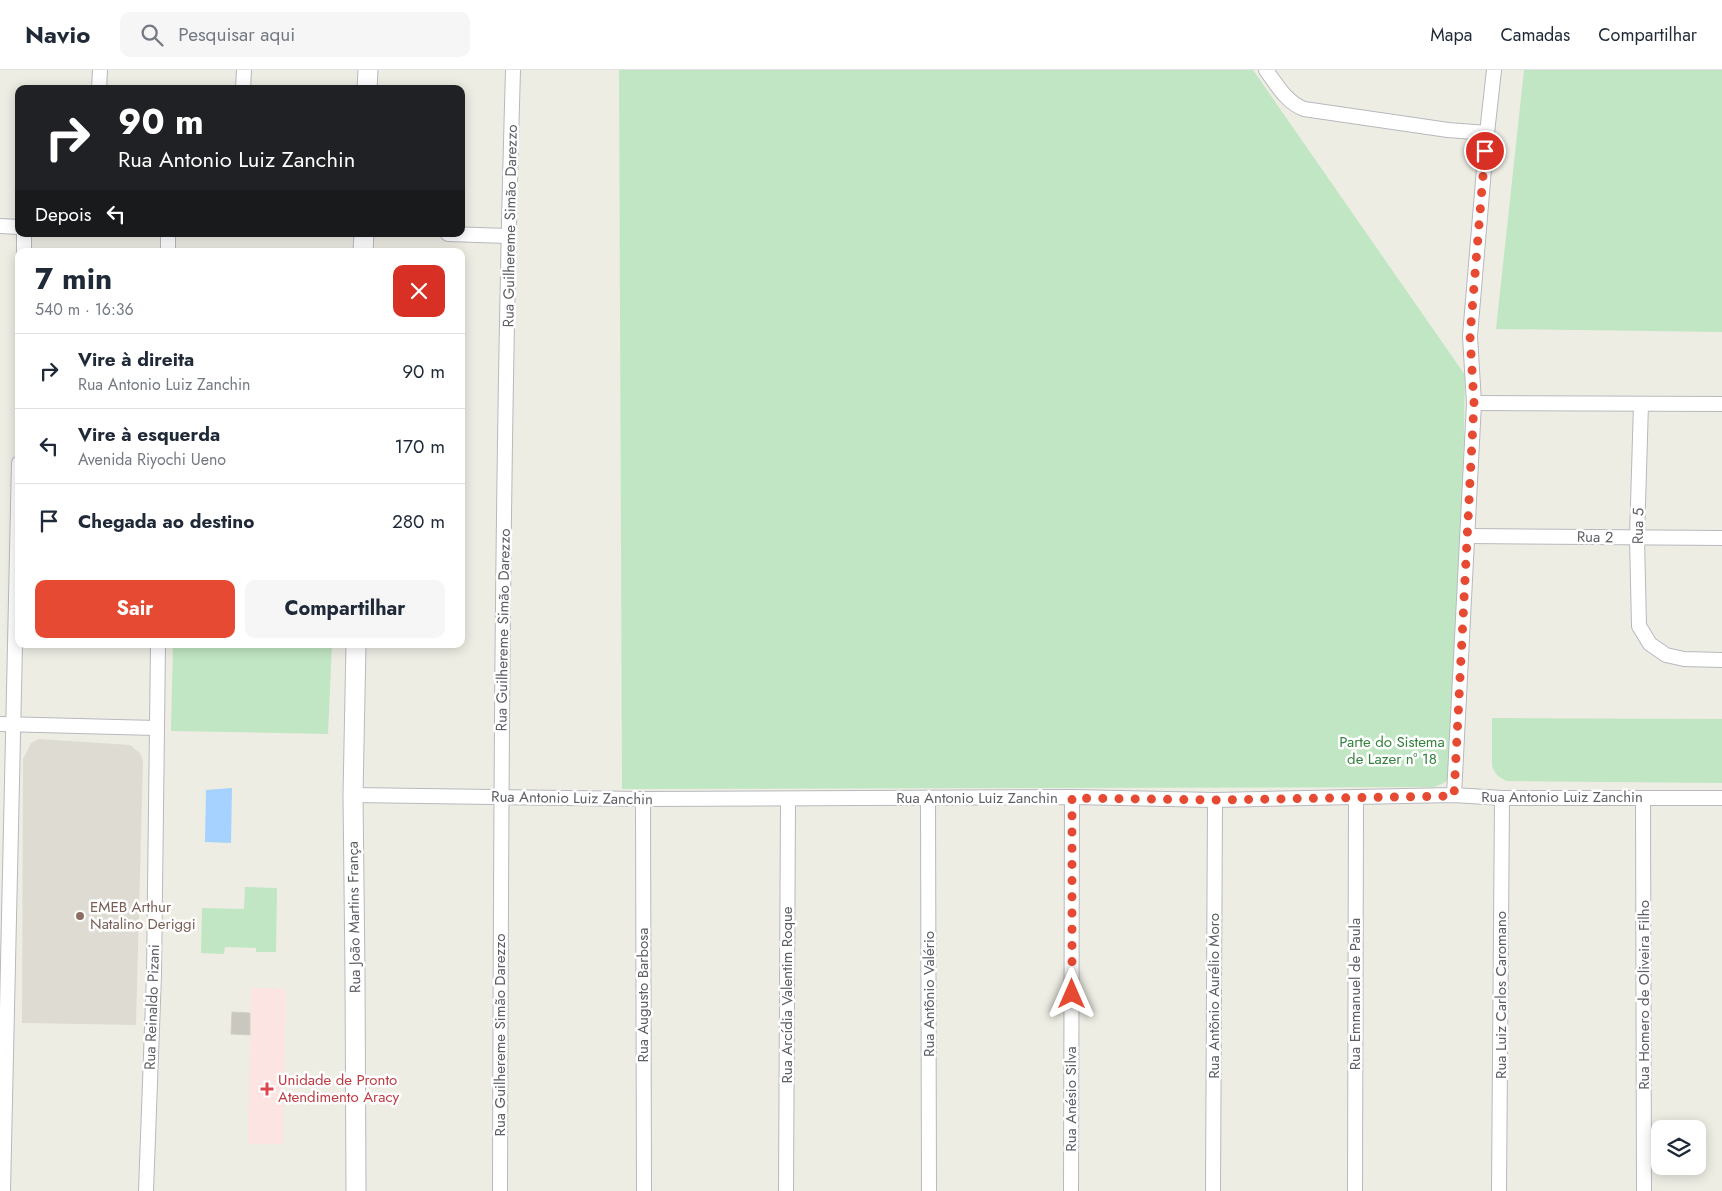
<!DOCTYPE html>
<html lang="pt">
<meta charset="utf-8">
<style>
body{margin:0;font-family:Jost,sans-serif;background:#f6f6f7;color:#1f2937;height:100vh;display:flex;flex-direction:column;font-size:19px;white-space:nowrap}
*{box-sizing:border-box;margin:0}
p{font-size:16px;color:#747a83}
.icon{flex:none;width:28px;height:28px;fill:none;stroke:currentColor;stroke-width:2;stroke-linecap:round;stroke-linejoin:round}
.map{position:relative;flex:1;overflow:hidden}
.details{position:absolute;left:15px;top:178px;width:450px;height:400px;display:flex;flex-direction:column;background:#fff;border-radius:10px;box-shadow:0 2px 12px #0003}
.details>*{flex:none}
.guide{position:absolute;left:15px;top:15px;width:450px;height:152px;border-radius:10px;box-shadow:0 2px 12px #0003;background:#202124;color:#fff;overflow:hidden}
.tools{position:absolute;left:1651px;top:1050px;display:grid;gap:10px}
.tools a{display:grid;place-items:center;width:55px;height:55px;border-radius:10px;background:#fff;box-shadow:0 2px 12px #0003;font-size:25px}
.pin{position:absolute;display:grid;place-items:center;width:42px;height:42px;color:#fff;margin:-21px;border:2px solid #fff;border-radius:50%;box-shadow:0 1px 5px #0007}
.me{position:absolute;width:55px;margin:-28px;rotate:0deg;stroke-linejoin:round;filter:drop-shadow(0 0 4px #0008)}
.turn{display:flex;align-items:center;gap:18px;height:105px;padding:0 20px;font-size:22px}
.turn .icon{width:65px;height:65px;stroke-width:2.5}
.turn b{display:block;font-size:35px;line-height:42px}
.then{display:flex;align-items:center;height:48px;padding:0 20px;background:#0003;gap:10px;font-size:19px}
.round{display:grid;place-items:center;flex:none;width:52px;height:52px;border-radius:10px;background:#f6f6f7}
.headline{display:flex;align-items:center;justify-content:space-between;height:85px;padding:0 20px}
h1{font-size:30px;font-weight:700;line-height:38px}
.primary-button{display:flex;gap:10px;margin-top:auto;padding:10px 20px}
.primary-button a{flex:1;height:58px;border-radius:10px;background:#e64a32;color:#fff;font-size:20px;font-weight:700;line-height:58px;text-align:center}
.primary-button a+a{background:#f6f6f7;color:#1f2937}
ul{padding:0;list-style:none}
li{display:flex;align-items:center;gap:15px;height:75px;padding:0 20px;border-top:1px solid #e0e1e3}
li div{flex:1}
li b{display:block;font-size:19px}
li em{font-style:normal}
header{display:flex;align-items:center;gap:30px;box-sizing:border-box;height:70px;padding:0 25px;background:#fff;border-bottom:1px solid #e0e1e3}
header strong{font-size:24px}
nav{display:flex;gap:28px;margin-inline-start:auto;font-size:18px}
.search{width:350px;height:45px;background:#f6f6f7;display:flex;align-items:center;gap:12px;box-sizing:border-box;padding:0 18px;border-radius:10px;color:#747a83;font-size:19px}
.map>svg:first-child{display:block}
.education{fill:#dedcd2}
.medical{fill:#fbe4e1}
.green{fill:#c1e6c3}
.water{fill:#a5d2fe}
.building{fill:#cac7c1;stroke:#d3cfc2}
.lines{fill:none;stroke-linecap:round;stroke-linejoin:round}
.minor-casing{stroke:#b7b9be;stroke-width:16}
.secondary-casing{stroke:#b8bac0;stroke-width:21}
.minor{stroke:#fff;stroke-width:14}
.secondary{stroke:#fff;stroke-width:19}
.route{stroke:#e64a32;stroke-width:9;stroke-dasharray:0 16.2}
.education-dot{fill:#8d6e63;stroke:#fff;stroke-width:2}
.health-dot{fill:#e0444e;stroke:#fff;stroke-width:2}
.labels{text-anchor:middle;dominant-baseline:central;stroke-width:5;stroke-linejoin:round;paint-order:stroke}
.street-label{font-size:15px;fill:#5c5f64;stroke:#fff}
.park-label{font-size:15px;fill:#35823e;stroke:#fff}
.education-label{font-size:15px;fill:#785e54;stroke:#fff;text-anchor:start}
.health-label{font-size:15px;fill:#be3a42;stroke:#fff;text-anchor:start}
</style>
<header>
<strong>Navio</strong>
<div class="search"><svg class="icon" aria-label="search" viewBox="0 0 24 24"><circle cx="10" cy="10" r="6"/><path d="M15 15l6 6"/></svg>Pesquisar aqui</div>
<nav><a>Mapa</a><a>Camadas</a><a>Compartilhar</a></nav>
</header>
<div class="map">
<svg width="1722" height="1121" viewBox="0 0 1722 1121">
<rect width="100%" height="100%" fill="#eeede4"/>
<path class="education" d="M39,669L130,675L140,683L143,691L136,955L22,953L23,689L31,673Z"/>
<path class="medical" d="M251,918L286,919L283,1074H248Z"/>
<g class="green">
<path d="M619,0H1253L1465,305L1462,475L1455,704L1444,713L1434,717L622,719Z"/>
<path d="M1524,0H1722V262L1496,259Z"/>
<path d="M173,574H332L328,664L171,661Z"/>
<path d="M1492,648L1722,649V713L1507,711C1499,708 1495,704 1492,696Z"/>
<path d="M245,817L277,818L276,882H256V878L225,877L224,884L201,883L202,838L244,839Z"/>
</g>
<path class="water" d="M232,718L231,773L205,772L206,720Z"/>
<path class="building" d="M232,942L250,943V965L231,964Z"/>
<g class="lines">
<defs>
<g id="minor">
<path d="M1266,0C1277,15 1286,32 1304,39L1448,60L1487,63"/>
<path d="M99,19L100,0"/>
<path d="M243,19L244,0"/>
<path d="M0,156L19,157"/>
<path d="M448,164L508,166"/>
<path d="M24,181V164"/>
<path d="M168,181V164"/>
<path d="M1474,333L1722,334"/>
<path d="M1641,334L1637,468L1639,556L1650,574L1666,585L1684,589L1722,590"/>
<path d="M1468,466L1722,468"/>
<path d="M0,654L156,658"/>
<path d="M353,725L643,729L1072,727L1215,730L1454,725L1502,728H1722"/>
<path d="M1454,725L1474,333L1470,266L1487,63L1494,0"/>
<path d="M928,728L929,1121"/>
<path d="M1643,728L1644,1121"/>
<path d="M643,729L644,1121"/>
<path d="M3,1121L19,393"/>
<path d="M146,1121L154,904L158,574"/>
<path d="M500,1121C501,747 502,374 513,0"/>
<path d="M786,1121L788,729"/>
<path d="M1071,1121L1072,727"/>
<path d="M1213,1121L1215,730"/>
<path d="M1355,1121L1356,727"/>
<path d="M1499,1121L1502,728"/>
</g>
<g id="secondary">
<path d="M367,19L368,0"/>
<path d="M363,181L364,164"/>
<path d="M356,574L353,725L355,905L356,1121"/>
</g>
</defs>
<use href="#minor" class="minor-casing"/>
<use href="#secondary" class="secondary-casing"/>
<use href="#minor" class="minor"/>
<use href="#secondary" class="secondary"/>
</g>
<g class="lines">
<path class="route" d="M1072,924V728L1215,730L1454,726L1474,333L1470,266L1485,81"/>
</g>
<circle class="education-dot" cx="80" cy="846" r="5"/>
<path class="health-dot" d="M264.5 1011.5h5v5h5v5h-5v5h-5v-5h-5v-5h5z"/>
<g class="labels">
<g class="street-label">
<text transform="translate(510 156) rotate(-89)">Rua Guilhereme Simão Darezzo</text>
<text transform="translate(1638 456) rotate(-89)">Rua 5</text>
<text transform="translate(1595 467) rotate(1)">Rua 2</text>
<text transform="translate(503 560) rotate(-89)">Rua Guilhereme Simão Darezzo</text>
<text x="1562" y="727">Rua Antonio Luiz Zanchin</text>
<text transform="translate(572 728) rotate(1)">Rua Antonio Luiz Zanchin</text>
<text x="977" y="728">Rua Antonio Luiz Zanchin</text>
<text transform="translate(354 847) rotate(-91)">Rua João Martins França</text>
<text transform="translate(929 924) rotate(-90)">Rua Antõnio Valério</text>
<text transform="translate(1355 924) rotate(-90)">Rua Emmanuel de Paula</text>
<text transform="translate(643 925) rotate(-90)">Rua Augusto Barbosa</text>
<text transform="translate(787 925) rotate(-90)">Rua Arcídia Valentim Roque</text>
<text transform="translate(1501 925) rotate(-90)">Rua Luiz Carlos Caromano</text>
<text transform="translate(1644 925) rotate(-90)">Rua Homero de Oliveira Filho</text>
<text transform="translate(1214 926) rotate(-90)">Rua Antõnio Aurélio Moro</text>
<text transform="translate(152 937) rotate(-88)">Rua Reinaldo Pizani</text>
<text transform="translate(500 965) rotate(-90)">Rua Guilhereme Simão Darezzo</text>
<text transform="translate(1071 1029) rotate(-90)">Rua Anésio Silva</text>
</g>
<g class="park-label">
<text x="1392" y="672">Parte do Sistema<tspan x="1392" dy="17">de Lazer nº 18</tspan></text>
</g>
<g class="education-label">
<text x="90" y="837">EMEB Arthur<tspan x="90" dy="17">Natalino Deriggi</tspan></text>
</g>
<g class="health-label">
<text x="278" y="1010">Unidade de Pronto<tspan x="278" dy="17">Atendimento Aracy</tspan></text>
</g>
</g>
</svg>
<div class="tools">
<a><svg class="icon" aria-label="layers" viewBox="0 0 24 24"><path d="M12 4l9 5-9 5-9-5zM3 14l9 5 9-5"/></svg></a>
</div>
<div class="pin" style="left:1485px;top:81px;background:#d93025"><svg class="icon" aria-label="arrive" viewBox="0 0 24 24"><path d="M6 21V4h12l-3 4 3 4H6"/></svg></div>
<svg class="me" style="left:1072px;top:924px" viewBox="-20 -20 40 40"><path d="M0-17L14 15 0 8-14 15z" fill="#e64a32" stroke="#fff" stroke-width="4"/></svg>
<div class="guide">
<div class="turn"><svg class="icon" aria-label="right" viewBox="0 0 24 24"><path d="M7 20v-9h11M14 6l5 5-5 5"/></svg><div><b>90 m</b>Rua Antonio Luiz Zanchin</div></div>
<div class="then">Depois<svg class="icon" aria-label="left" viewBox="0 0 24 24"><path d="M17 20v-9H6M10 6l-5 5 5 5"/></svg></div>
</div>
<section class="details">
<div class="headline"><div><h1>7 min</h1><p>540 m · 16:36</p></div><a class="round" style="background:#d93025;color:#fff"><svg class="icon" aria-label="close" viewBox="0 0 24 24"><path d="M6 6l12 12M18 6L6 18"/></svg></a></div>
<ul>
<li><svg class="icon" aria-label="right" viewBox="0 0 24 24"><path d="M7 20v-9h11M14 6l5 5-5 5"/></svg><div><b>Vire à direita</b><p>Rua Antonio Luiz Zanchin</p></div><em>90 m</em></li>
<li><svg class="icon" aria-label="left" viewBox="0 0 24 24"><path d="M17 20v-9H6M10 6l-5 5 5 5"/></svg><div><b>Vire à esquerda</b><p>Avenida Riyochi Ueno</p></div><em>170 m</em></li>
<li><svg class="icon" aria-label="arrive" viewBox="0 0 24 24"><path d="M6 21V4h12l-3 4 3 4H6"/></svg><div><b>Chegada ao destino</b></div><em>280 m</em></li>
</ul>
<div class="primary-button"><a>Sair</a><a>Compartilhar</a></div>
</section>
</div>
